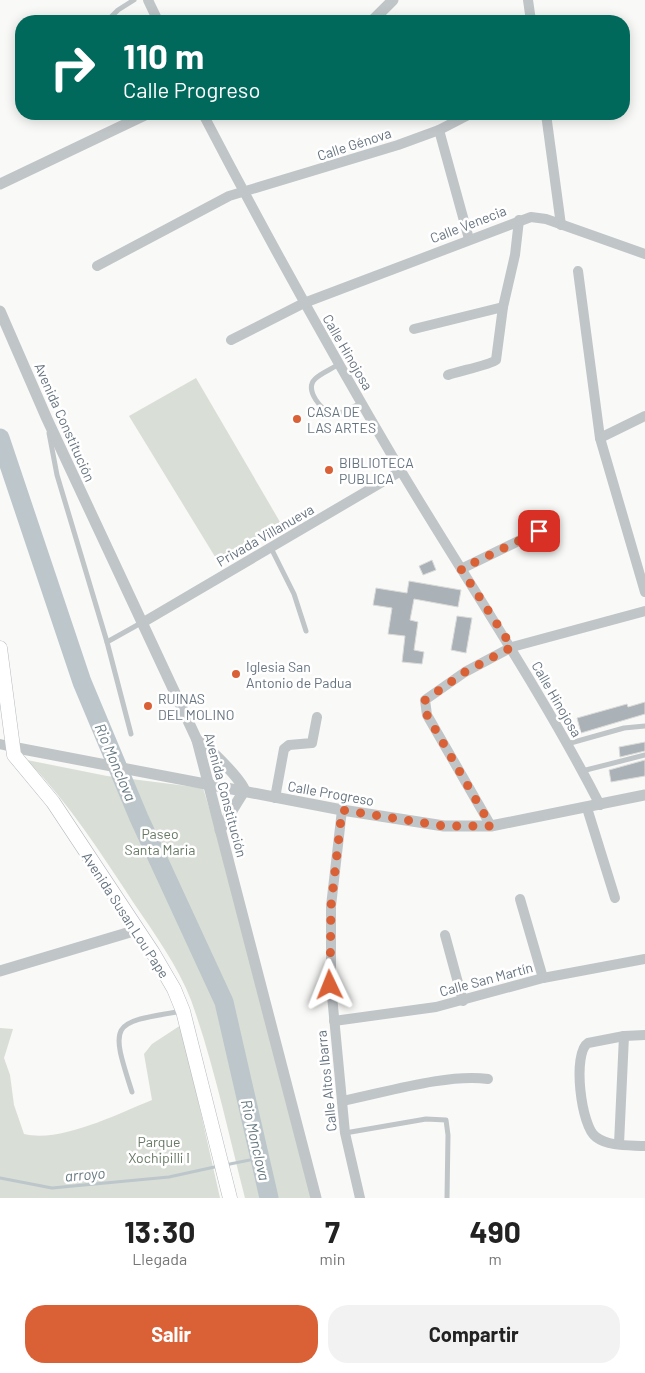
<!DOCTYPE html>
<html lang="es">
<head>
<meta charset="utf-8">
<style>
	:root { --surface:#fff; --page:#f2f2f2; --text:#222; --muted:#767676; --accent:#da6036 }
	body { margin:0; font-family:Barlow,sans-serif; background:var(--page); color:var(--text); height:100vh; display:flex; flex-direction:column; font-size:19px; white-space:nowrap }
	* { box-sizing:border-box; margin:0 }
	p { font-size:16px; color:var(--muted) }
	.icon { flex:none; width:28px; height:28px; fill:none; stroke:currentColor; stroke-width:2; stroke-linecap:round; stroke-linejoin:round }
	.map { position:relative; height:1198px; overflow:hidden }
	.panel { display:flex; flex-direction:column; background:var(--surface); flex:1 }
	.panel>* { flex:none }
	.top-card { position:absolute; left:15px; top:15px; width:615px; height:105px; border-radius:20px; box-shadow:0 2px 12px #0003; background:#00695c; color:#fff; overflow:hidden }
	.pin { position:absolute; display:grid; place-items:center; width:42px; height:42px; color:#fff; margin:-21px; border-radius:10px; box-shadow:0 2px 8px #0006 }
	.me { position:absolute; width:55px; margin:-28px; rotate:358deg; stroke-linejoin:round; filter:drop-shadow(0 0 4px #0008) }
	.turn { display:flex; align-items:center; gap:18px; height:105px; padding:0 25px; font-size:22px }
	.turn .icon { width:65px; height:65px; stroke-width:2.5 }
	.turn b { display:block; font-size:35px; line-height:42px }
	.eta { display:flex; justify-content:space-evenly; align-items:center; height:85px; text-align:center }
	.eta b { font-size:30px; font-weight:700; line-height:35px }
	.cta { display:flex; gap:10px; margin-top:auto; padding:10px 25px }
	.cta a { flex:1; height:58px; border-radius:20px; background:var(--accent); color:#fff; font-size:20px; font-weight:700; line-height:58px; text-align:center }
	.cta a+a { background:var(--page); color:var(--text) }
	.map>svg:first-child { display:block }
	.green { fill:#d9ded6 }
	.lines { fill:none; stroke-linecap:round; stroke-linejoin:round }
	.stream { stroke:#bcc6cb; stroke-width:3 }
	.river { stroke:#bcc6cb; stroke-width:19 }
	.building { fill:#aab2b7; stroke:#dbdbd9 }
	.secondary-casing { stroke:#b5babf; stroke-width:15 }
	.service { stroke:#c0c5c8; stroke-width:5 }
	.minor { stroke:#c0c5c8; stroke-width:10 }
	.tertiary { stroke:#c0c5c8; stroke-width:11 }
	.secondary { stroke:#fff; stroke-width:14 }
	.route { stroke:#da6036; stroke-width:9; stroke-dasharray:0 16.2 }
	.poi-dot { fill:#da6036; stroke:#fff; stroke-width:2 }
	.labels { text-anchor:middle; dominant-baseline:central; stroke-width:5; stroke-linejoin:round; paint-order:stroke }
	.street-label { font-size:14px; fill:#667480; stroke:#fff }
	.poi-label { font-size:14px; fill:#667480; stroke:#fff; text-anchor:start }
	.park-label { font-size:14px; fill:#677964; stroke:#fff }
	.water-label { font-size:15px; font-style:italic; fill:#667981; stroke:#fff }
</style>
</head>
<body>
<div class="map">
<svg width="645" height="1198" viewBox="0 0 645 1198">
	<rect width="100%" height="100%" fill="#f9f9f7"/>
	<g class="green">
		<polygon points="196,378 280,522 217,560 129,416"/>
		<path d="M27,760L107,776L203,788L225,860L312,1198H245C228,1132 214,1064 191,1000C178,966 154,933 133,902C101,853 68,802 27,760Z"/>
		<path d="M181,1025L220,1198H0V1028L13,1029L4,1058L10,1075L14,1105L24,1134C61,1143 117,1114 152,1100L144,1054L152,1044Z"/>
	</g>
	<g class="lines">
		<g class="stream">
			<polyline points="225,1165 260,1158"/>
			<polyline points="0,1178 52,1188 169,1177 219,1166"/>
		</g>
		<polyline class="river" points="0,438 82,682 139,818 224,1002 269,1198"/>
	</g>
	<g class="building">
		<polygon points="432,560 436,570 423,575 419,566"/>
		<polygon points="409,581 461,590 458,607 414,599 410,620 418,622 414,650 424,652 422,664 402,662 405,636 388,634 392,608 373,605 376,588 407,593"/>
		<polygon points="457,616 472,618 466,653 451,650"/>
		<polygon points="645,702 645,714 581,733 577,718 627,704 628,707"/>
		<polygon points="645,742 645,751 620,757 619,747"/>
		<polygon points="645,760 645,776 611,782 609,770"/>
	</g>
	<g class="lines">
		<g class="secondary-casing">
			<polyline id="secondary" points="0,648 14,755 53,802 153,953 174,989 183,1011 230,1198"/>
		</g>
		<g class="service">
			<polyline points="107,21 118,10 134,0"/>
			<path d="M339,364C332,369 321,373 315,379C304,390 322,411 332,414L343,412L361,403"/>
			<polyline points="49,433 57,475 107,642"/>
			<polyline points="271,548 294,594 306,631"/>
			<polyline points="131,734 107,642 141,623"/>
			<polyline points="567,744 624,728 645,726"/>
			<polyline points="582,771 645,755"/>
			<path d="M132,1092C109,1021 111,1023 183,1011"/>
			<polyline points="345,1133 426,1119 446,1120 448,1135 447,1198"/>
		</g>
		<g class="minor">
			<polyline points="148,0 158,21"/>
			<polyline points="528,0 531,21"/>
			<path d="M203,114C266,235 332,354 401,471C468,583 541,690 600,805"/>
			<polyline points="546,114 561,225"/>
			<polyline points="439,130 469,239"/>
			<polyline points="97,266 229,196 398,145 439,130 470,114"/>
			<polyline points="578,271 600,438 645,592"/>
			<polyline points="414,329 503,307"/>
			<polyline points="231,340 304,303 531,217 546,219 645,254"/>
			<path d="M448,375C459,371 490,365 496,360L503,307L515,255L519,220"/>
			<polyline points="600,438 645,416"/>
			<polyline points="461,569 539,531"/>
			<polyline points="142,623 401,471"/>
			<polyline points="0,744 12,747"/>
			<polyline points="275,798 284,749 289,745 312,743 317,717"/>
			<polyline points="587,808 615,898"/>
			<polyline points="342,810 331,906 331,985 345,1133 360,1198"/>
			<polyline points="491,826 427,715 425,700 465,672 512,647 645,611"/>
			<polyline points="520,899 543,978"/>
			<polyline points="445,935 463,1001"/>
			<polyline points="334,1021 436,1007 543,978 645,959"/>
			<path d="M645,1035L624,1036L588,1043C572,1053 581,1127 596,1137C609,1147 630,1145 645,1146"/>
			<path d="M342,1101C383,1093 448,1073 488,1079"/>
			<polyline points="619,1144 624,1036"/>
		</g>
		<g class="tertiary">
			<polyline points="372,21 393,0"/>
			<polyline points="0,184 147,114"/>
			<polyline points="0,311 47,419 197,740 316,1198"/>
			<path d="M197,740C209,747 240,778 245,791"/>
			<polyline points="12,747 342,810 444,826 491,826 645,795"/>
			<polyline points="220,830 244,791"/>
			<polyline points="0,971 137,930"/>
		</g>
		<use href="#secondary" class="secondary"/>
	</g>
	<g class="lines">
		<polyline class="route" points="330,985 331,906 342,810 444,826 491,826 427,715 424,701 465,672 512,647 461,569 539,531"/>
	</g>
	<g class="poi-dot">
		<circle cx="297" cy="419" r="5"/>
		<circle cx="329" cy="470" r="5"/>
		<circle cx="236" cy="674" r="5"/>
		<circle cx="148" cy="706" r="5"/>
	</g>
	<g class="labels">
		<g class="street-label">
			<text transform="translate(354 144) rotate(-18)">Calle Génova</text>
			<text transform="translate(468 224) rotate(-21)">Calle Venecia</text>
			<text transform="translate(348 352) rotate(60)">Calle Hinojosa</text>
			<text transform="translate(65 422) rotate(66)">Avenida Constitución</text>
			<text transform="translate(265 535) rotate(-30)">Privada Villanueva</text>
			<text transform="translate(557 699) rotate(60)">Calle Hinojosa</text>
			<text transform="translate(331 793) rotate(10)">Calle Progreso</text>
			<text transform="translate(226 795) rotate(75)">Avenida Constitución</text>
			<text transform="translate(126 915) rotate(57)">Avenida Susan Lou Pape</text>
			<text transform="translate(486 979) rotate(-15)">Calle San Martín</text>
			<text transform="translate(326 1081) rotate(-96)">Calle Altos Ibarra</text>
		</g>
		<g class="poi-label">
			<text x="307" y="411">CASA DE<tspan x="307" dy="16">LAS ARTES</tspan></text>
			<text x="339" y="462">BIBLIOTECA<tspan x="339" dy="16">PUBLICA</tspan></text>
			<text x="246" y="666">Iglesia San<tspan x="246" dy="16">Antonio de Padua</tspan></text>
			<text x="158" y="698">RUINAS<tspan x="158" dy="16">DEL MOLINO</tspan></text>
		</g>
		<g class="park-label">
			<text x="160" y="833">Paseo<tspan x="160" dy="16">Santa Maria</tspan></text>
			<text x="159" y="1141">Parque<tspan x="159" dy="16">Xochipilli I</tspan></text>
		</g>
		<g class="water-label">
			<text transform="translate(116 762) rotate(67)">Rio Monclova</text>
			<text transform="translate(256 1140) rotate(77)">Rio Monclova</text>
			<text transform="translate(85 1174) rotate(-5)">arroyo</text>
		</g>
	</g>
</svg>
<div class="pin" style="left:539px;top:531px;background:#d93025"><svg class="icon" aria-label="arrive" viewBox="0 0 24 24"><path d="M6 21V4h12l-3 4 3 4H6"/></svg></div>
<svg class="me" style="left:330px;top:985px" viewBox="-20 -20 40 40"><path d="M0-17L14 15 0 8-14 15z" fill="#da6036" stroke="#fff" stroke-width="4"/></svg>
<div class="top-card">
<div class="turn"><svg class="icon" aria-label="right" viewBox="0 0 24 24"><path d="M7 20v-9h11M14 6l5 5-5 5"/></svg><div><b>110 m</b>Calle Progreso</div></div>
</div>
</div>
<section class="panel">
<div class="eta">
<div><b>13:30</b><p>Llegada</p></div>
<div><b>7</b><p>min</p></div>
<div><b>490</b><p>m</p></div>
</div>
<div class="cta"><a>Salir</a><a>Compartir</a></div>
</section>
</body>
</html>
